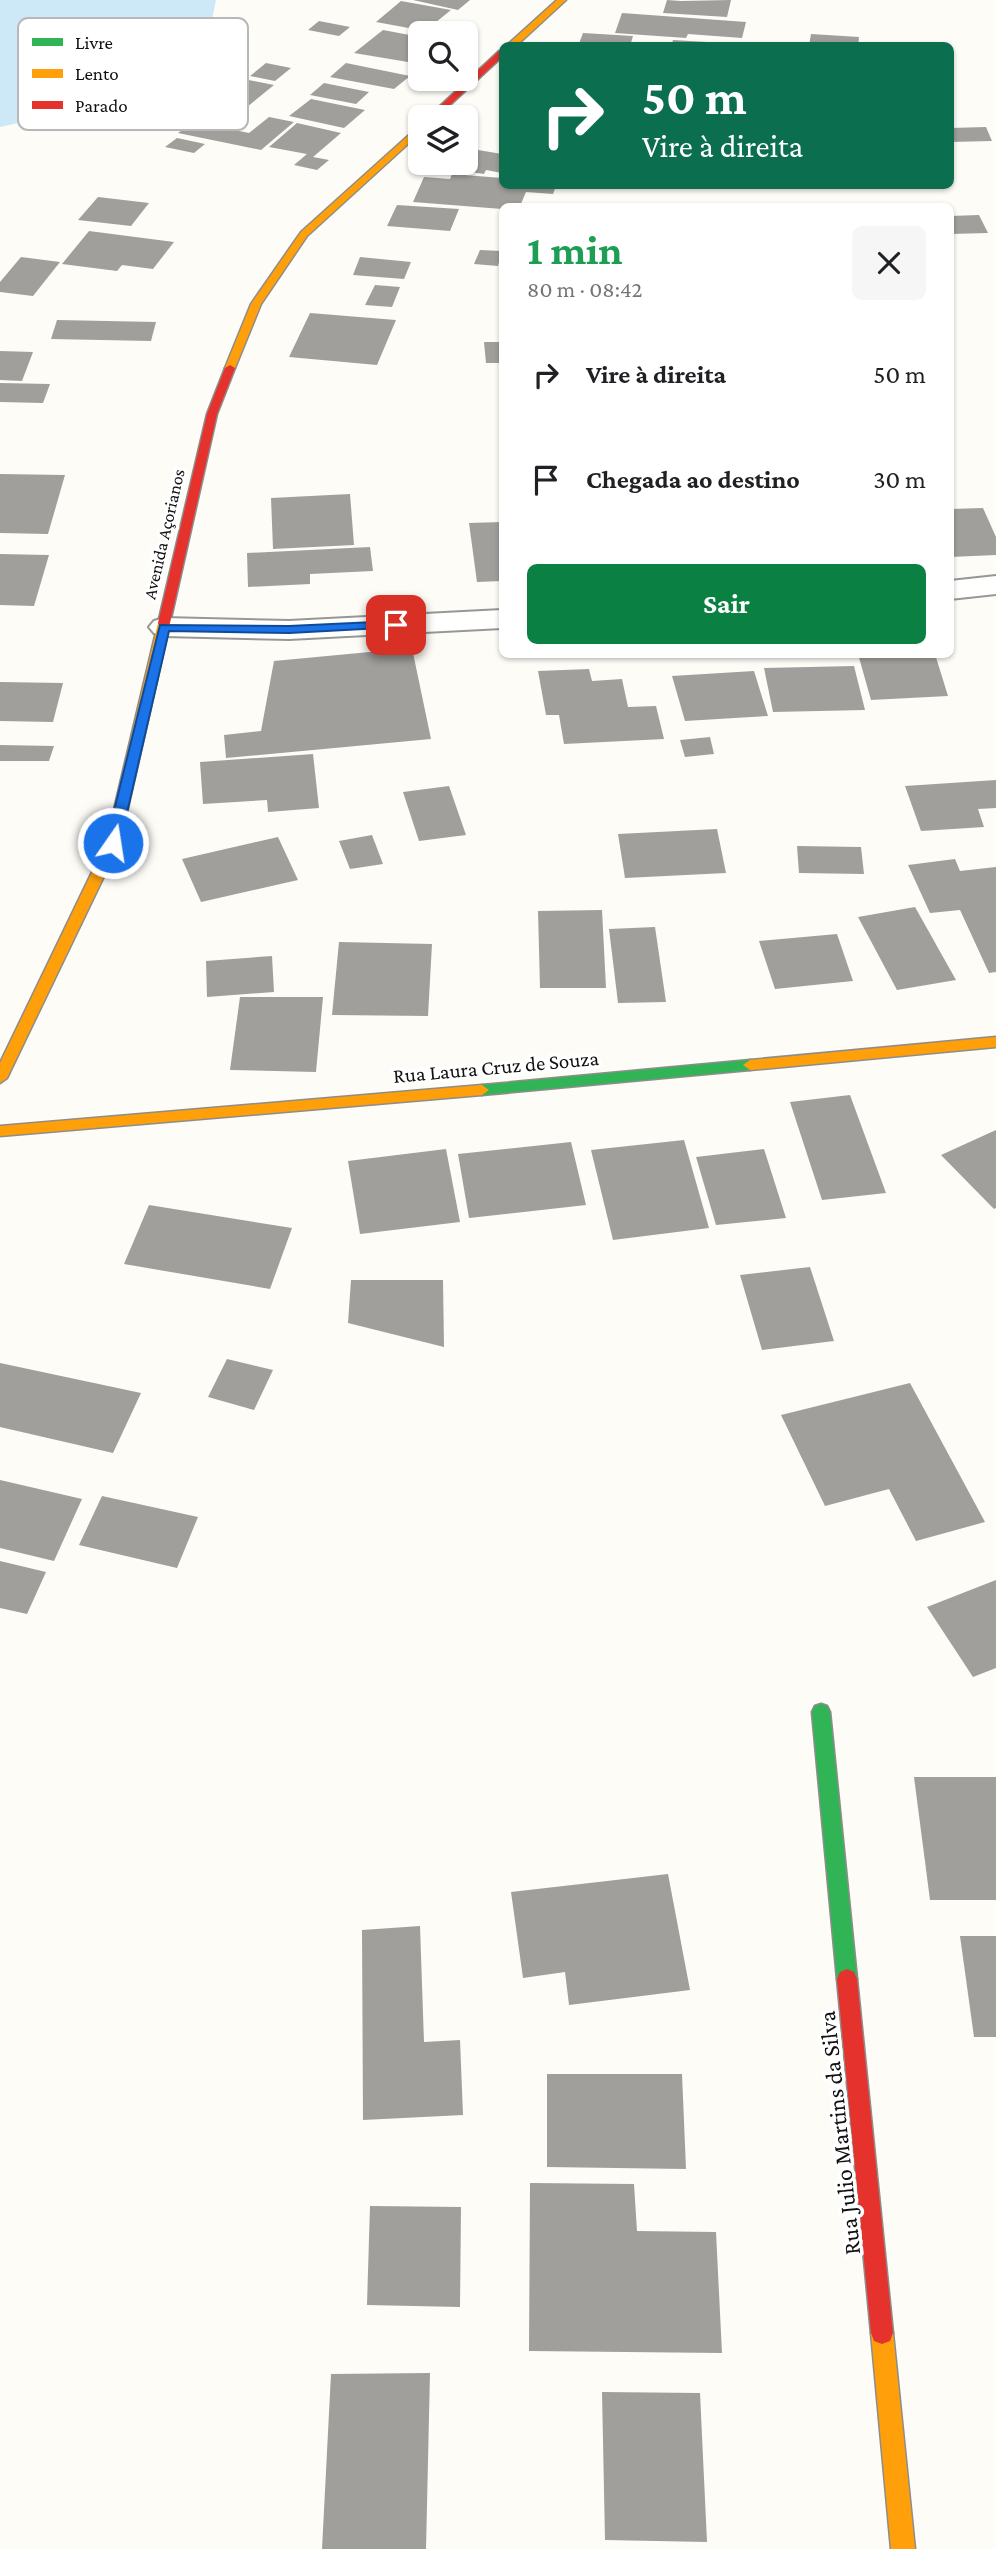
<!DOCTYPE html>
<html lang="pt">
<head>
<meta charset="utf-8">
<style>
	:root { --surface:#fff; --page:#f6f6f6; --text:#202124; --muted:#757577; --accent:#0b8043 }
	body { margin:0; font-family:"Crimson Pro",serif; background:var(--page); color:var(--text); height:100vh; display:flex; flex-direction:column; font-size:26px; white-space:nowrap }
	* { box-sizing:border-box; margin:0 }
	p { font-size:23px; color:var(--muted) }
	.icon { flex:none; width:38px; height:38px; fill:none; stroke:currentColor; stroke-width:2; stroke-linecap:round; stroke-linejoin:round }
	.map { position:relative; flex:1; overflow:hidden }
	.drawer { position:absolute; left:499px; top:203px; width:455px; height:455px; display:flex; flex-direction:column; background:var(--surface); border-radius:10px; box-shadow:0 2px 5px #0004 }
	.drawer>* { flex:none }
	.hud { position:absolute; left:499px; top:42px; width:455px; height:147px; border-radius:10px; box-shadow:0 2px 5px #0004; background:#0b6e4f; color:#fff; overflow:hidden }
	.tools { position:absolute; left:408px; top:21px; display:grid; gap:14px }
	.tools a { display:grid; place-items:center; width:70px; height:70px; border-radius:10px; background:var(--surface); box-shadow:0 2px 5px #0004; font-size:35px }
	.pin { position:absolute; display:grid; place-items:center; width:60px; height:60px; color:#fff; margin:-30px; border-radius:14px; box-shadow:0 4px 10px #0006 }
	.me { position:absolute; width:77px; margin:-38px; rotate:13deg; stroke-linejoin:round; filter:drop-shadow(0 0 5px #0008) }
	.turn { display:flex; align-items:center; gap:24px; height:147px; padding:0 28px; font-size:32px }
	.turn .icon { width:91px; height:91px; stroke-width:2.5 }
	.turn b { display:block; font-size:49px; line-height:60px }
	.round { display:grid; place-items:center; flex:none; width:74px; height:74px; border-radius:10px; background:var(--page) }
	.headline { display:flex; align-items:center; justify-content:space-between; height:119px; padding:0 28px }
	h1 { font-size:42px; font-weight:700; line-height:52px; color:#1e9e55 }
	.primary-button { display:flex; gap:14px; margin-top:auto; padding:14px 28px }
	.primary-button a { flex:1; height:80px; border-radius:10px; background:var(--accent); color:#fff; font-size:28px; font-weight:700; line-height:80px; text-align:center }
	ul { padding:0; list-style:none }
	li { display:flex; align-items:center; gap:21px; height:105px; padding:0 28px }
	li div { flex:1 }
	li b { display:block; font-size:26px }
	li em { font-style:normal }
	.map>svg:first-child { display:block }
	.water { fill:#cde8f7 }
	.building { fill:#a19f9c }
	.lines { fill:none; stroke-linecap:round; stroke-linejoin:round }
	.street-casing { stroke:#979795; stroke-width:4 }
	.fast-casing { stroke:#8e8d8b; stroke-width:3 }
	.slow-casing { stroke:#8e8d8b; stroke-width:3 }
	.jam-casing { stroke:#8e8d8b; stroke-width:3 }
	.street { fill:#fffffe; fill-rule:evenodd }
	.fast { fill:#30b455; fill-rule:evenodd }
	.slow { fill:#ff9f0a; fill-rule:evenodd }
	.jam { fill:#e5322d; fill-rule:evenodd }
	.route { fill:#1a73e8; stroke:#114b97; stroke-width:2 }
	.labels { text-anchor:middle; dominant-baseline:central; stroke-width:7; stroke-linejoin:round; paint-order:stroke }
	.far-street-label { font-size:18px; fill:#111; stroke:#fff }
	.street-label { font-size:21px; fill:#111; stroke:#fff }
	.near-street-label { font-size:24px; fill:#111; stroke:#fff }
	.key { fill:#fff; stroke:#b8b8b8; stroke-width:2 }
	.key-label { font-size:19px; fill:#111 }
</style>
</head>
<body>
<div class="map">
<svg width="996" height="2549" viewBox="0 0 996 2549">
	<rect width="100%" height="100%" fill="#fdfcf7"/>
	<polygon class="water" points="0,0 216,0 205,55 58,114 0,127"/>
	<g class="building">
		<polygon points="413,0 470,0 458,10"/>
		<polygon points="667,0 681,1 731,0 727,17 663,13"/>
		<polygon points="401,1 451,10 425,31 376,22"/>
		<polygon points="622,13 746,22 742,38 688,34 686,38 615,33"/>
		<polygon points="319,21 350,27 339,36 308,30"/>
		<polygon points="383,30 420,37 420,64 354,53"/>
		<polygon points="583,33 633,36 630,46 578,46"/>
		<polygon points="811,34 859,37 858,46 809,46"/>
		<polygon points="673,40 707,42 706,46 671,46"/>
		<polygon points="266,63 291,68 275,81 250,76"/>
		<polygon points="346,63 410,76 394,89 330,77"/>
		<polygon points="244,79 274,85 247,107 217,101"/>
		<polygon points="324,83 369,92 356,104 310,95"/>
		<polygon points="311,99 365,110 344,128 289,116"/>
		<polygon points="214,106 240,111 220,127 249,133 269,117 294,122 261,150 178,133"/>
		<polygon points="297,123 341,133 313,157 329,160 317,170 294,165 307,154 269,147"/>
		<polygon points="986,127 992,141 950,142 950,128"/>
		<polygon points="177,138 205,144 194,153 165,147"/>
		<polygon points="466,148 502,154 502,173 486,170 484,174 435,167 438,163 466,163"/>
		<polygon points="452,174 502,178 502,186 556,186 553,194 526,192 520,206 502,206 502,209 413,202 424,177 450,179"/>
		<polygon points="98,197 149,203 131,226 78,220"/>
		<polygon points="397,205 459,209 450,231 387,226"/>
		<polygon points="979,215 988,233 951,234 950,216"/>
		<polygon points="89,231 174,242 153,269 122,265 117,271 62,264"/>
		<polygon points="480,250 502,251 498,266 474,264"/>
		<polygon points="21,257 60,262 33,296 0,292 0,282"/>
		<polygon points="360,257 411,262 404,279 353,275"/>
		<polygon points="375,285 400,287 392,307 365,305"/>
		<polygon points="310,313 396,320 377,365 289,357"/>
		<polygon points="57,320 156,322 151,341 51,339"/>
		<polygon points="484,342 502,342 502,363 486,363"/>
		<polygon points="0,351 33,352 22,381 0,380"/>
		<polygon points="0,383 50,384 43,403 0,402"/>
		<polygon points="0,474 65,475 48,534 0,533"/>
		<polygon points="350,494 354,545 273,549 271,498"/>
		<polygon points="983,508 996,537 996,555 950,557 950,509"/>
		<polygon points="502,522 502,581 477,582 469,523"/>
		<polygon points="370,547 373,571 310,574 310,584 248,587 247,553"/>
		<polygon points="0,554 49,555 34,606 0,605"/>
		<polygon points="412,648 431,739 226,758 224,735 261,731 274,661"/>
		<polygon points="858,654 935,654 948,696 871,700"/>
		<polygon points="854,666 865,710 773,712 764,668"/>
		<polygon points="589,669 592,681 622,679 628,707 656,706 664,739 564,744 559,715 546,715 538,671"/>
		<polygon points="754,671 768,716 685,721 672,676"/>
		<polygon points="0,682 63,683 53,722 0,721"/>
		<polygon points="710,737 714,754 685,757 680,740"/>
		<polygon points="0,745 54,746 49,761 0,761"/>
		<polygon points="313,754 319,808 268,812 267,800 203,804 200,762"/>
		<polygon points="996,780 996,808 978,809 984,827 921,831 905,786"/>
		<polygon points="449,786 466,835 419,841 403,792"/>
		<polygon points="717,829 726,873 625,878 618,834"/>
		<polygon points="372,835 383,864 350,869 339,841"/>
		<polygon points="278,837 298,880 201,902 182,859"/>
		<polygon points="797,846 861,847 864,874 799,873"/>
		<polygon points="955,859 960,871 996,867 996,972 989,973 960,910 930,913 908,865"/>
		<polygon points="915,907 956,980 897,990 858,917"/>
		<polygon points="602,910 606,988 540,988 538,911"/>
		<polygon points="655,927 666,1002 618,1003 609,929"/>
		<polygon points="837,934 853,981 775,989 759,941"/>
		<polygon points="339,942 432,944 428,1016 332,1015"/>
		<polygon points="272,956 274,992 207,997 206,961"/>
		<polygon points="240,997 323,997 316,1072 230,1070"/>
		<polygon points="850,1095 886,1193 822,1200 790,1102"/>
		<polygon points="996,1130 996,1208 994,1209 941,1155"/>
		<polygon points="684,1140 709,1228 613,1240 591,1150"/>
		<polygon points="571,1142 586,1205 469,1218 458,1154"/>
		<polygon points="446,1149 460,1222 360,1234 348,1161"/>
		<polygon points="764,1149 786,1218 716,1225 696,1157"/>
		<polygon points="149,1205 292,1228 270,1289 124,1264"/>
		<polygon points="810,1267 834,1341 762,1350 740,1275"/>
		<polygon points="351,1280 443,1280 444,1347 348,1323"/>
		<polygon points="227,1359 273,1370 254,1410 208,1397"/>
		<polygon points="0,1363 141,1393 113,1453 0,1427"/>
		<polygon points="910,1383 985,1522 916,1541 889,1489 825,1506 781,1415"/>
		<polygon points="0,1480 82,1499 54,1561 0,1548"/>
		<polygon points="102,1496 198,1517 177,1568 79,1545"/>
		<polygon points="0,1561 46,1572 27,1614 0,1608"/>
		<polygon points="996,1580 996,1668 973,1677 927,1607"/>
		<polygon points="914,1777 996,1777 996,1900 930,1900"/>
		<polygon points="668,1874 690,1990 569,2005 565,1972 523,1978 511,1892"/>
		<polygon points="420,1926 424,2042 460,2040 463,2115 363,2120 362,1930"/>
		<polygon points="960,1936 996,1936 996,2037 974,2037"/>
		<polygon points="547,2074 682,2074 686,2169 547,2167"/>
		<polygon points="530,2183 634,2184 637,2231 716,2232 722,2353 529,2351"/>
		<polygon points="370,2206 461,2207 460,2307 367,2305"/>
		<polygon points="430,2373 426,2549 322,2549 331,2374"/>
		<polygon points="602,2392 700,2393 707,2542 605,2540"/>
	</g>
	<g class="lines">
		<g class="street-casing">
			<g id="street">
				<polygon points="996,576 996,594 950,599 950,581"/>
				<polygon points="502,610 502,628 289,639 164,636 154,633 149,627 154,621 164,618 289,621"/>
			</g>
		</g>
		<g class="fast-casing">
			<g id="fast">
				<polygon points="750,1060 757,1065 750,1070 482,1095 475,1090 482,1085"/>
				<polygon points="821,1704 827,1706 830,1712 857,1979 854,1986 847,1989 840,1986 837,1979 812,1712 815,1706"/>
			</g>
		</g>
		<g class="slow-casing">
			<g id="slow">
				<polygon points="557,0 566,0 516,46 506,46"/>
				<polygon points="420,125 420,133 307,236 261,304 235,368 226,370 225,368 251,304 301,232"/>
				<polygon points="164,619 170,623 120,843 7,1078 0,1083 0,1063 106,843 158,623"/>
				<polygon points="996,1037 996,1047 750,1070 743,1065 750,1060"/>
				<polygon points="482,1085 489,1090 482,1095 0,1136 0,1126"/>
				<polygon points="882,2322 890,2325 893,2333 915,2549 891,2549 871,2333 874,2325"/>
			</g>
		</g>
		<g class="jam-casing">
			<g id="jam">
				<polygon points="499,51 502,51 502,57 437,117 428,117"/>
				<polygon points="230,365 235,368 217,414 170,623 168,626 160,626 158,623 207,414 225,368"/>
				<polygon points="847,1969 854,1972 857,1979 893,2333 890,2341 882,2344 874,2341 871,2333 837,1979 840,1972"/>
			</g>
		</g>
		<use href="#street" class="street"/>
		<use href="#fast" class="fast"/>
		<use href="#slow" class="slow"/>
		<use href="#jam" class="jam"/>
	</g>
	<polygon class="route" points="396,621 400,622 400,627 289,633 169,631 120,843 113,848 108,846 106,843 160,625 289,626"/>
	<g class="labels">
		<g class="far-street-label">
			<text transform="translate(164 534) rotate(-77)">Avenida Açorianos</text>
		</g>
		<g class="street-label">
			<text transform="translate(496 1067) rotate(-5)">Rua Laura Cruz de Souza</text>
		</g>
		<g class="near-street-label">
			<text transform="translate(839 2133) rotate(-96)">Rua Julio Martins da Silva</text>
		</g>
	</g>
	<rect x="18" y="18" width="230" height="112" rx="10" class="key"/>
	<rect x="32" y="38" width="31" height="8" fill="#30b455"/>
	<rect x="32" y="69" width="31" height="9" fill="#ff9f0a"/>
	<rect x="32" y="101" width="31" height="8" fill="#e5322d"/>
	<g class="key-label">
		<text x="75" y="49">Livre</text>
		<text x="75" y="80">Lento</text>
		<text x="75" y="112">Parado</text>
	</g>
</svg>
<div class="tools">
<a><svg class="icon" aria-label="search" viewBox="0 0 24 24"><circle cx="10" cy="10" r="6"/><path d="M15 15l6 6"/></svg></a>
<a><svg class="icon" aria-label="layers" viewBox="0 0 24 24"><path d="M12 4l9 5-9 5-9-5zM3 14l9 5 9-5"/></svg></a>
</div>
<div class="pin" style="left:396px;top:625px;background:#d93025"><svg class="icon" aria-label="arrive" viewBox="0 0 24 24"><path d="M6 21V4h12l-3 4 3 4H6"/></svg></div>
<svg class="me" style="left:113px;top:843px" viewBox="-20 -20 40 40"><circle r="17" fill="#1a73e8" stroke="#fff" stroke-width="3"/><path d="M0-11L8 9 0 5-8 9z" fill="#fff"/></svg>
<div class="hud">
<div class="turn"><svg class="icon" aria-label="right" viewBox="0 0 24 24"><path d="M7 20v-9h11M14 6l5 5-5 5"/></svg><div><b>50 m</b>Vire à direita</div></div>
</div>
<section class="drawer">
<div class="headline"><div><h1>1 min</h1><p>80 m · 08:42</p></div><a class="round"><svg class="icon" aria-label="close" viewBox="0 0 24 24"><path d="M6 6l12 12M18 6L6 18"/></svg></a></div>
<ul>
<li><svg class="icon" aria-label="right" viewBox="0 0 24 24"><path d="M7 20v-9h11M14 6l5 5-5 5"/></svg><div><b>Vire à direita</b></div><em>50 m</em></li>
<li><svg class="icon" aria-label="arrive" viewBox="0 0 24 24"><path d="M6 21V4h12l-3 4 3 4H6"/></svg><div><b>Chegada ao destino</b></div><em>30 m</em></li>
</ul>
<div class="primary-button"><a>Sair</a></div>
</section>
</div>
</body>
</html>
